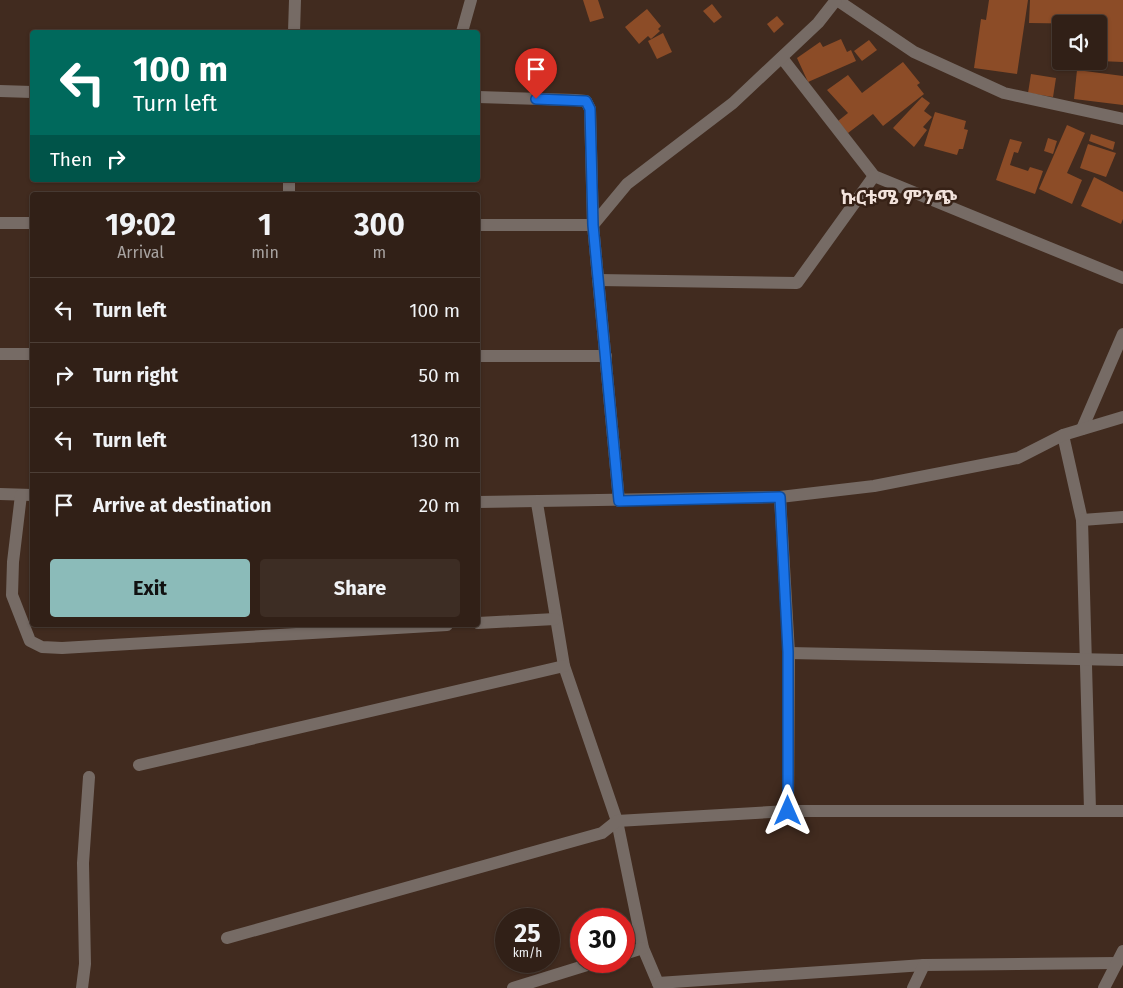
<!DOCTYPE html>
<html lang="en">
<head>
<meta charset="utf-8">
<style>
	:root { --surface:#312017; --page:#3d2d24; --text:#f1f3f6; --muted:#a8a3a1; --line:#4c3e36; --accent:#8bbbb9 }
	body { margin:0; font-family:"Fira Sans","Noto Sans Ethiopic",sans-serif; background:var(--page); color:var(--text); height:100vh; display:flex; flex-direction:column; font-size:19px; white-space:nowrap }
	* { box-sizing:border-box; margin:0 }
	p { font-size:16px; color:var(--muted) }
	.icon { flex:none; width:28px; height:28px; fill:none; stroke:currentColor; stroke-width:2; stroke-linecap:round; stroke-linejoin:round }
	.map { position:relative; flex:1; overflow:hidden }
	.details { position:absolute; left:30px; top:192px; width:450px; height:435px; display:flex; flex-direction:column; background:var(--surface); border-radius:5px; box-shadow:0 1px 4px #0004,0 0 0 1px var(--line) }
	.details>* { flex:none }
	.hud { position:absolute; left:30px; top:30px; width:450px; height:152px; border-radius:5px; box-shadow:0 1px 4px #0004,0 0 0 1px var(--line); background:#00695c; color:#fff; overflow:hidden }
	.fabs { position:absolute; left:1052px; top:15px; display:grid; gap:10px }
	.fabs a { display:grid; place-items:center; width:55px; height:55px; border-radius:5px; background:var(--surface); box-shadow:0 1px 4px #0004,0 0 0 1px var(--line); font-size:25px }
	.speed { position:absolute; left:495px; top:908px; display:flex; gap:10px; font-size:25px; font-weight:700; text-align:center }
	.speed>* { display:grid; place-content:center; width:65px; height:65px; border-radius:50%; background:var(--surface); box-shadow:0 1px 4px #0004,0 0 0 1px var(--line); line-height:1 }
	.speed small { font-size:12px; font-weight:400 }
	.speed .limit { border:8px solid #d22; background:#fff; color:#111 }
	.pin { position:absolute; display:grid; place-items:center; width:42px; height:42px; color:#fff; margin:-51px -21px; border-radius:50% 50% 50% 0; rotate:-45deg; box-shadow:0 0 5px #0007 }
	.pin .icon { rotate:45deg }
	.me { position:absolute; width:55px; margin:-28px; rotate:0deg; stroke-linejoin:round; filter:drop-shadow(0 0 4px #0008) }
	.turn { display:flex; align-items:center; gap:18px; height:105px; padding:0 20px; font-size:22px }
	.turn .icon { width:65px; height:65px; stroke-width:2.5 }
	.turn b { display:block; font-size:35px; line-height:42px }
	.then { display:flex; align-items:center; height:48px; padding:0 20px; background:#0003; gap:10px; font-size:19px }
	.eta { display:flex; justify-content:space-evenly; align-items:center; height:85px; text-align:center }
	.eta b { font-size:30px; font-weight:700; line-height:35px }
	.primary-button { display:flex; gap:10px; margin-top:auto; padding:10px 20px }
	.primary-button a { flex:1; height:58px; border-radius:5px; background:var(--accent); color:#111; font-size:20px; font-weight:700; line-height:58px; text-align:center }
	.primary-button a+a { background:var(--page); color:var(--text) }
	ul { padding:0; list-style:none }
	li { display:flex; align-items:center; gap:15px; height:65px; padding:0 20px; border-top:1px solid var(--line) }
	li div { flex:1 }
	li b { display:block; font-size:19px }
	li em { font-style:normal }
	.map>svg:first-child { display:block }
	.building { fill:#8c4c27 }
	.lines { fill:none; stroke-linecap:round; stroke-linejoin:round }
	.minor { stroke:#766b65; stroke-width:12 }
	.route-casing { stroke:#114b97; stroke-width:12 }
	.route { stroke:#1a73e8; stroke-width:9 }
	.labels { text-anchor:middle; dominant-baseline:central; stroke-width:5; stroke-linejoin:round; paint-order:stroke }
	.district-label { font-size:19px; font-weight:bold; fill:#f2e3dc; stroke:#362116 }
</style>
</head>
<body>
<div class="map">
<svg width="1123" height="988" viewBox="0 0 1123 988">
	<rect width="100%" height="100%" fill="#412b1f"/>
	<g class="building">
		<polygon points="583,0 598,0 604,18 590,22"/>
		<polygon points="989,0 1028,0 1017,74 974,68 981,19 986,20"/>
		<polygon points="1030,0 1123,0 1123,62 1099,61 1101,27 1099,24 1029,23"/>
		<polygon points="712,4 722,17 714,23 703,11"/>
		<polygon points="647,9 661,26 658,29 660,31 651,39 648,36 639,44 625,27"/>
		<polygon points="777,16 784,24 774,33 767,24"/>
		<polygon points="663,33 672,52 657,59 648,41"/>
		<polygon points="841,39 847,52 851,50 856,61 808,82 797,58 820,42 823,47"/>
		<polygon points="869,40 877,50 862,61 854,51"/>
		<polygon points="903,62 920,83 917,85 924,94 883,126 873,114 848,133 838,121 848,113 827,90 848,75 862,93"/>
		<polygon points="1077,70 1123,76 1123,105 1074,99"/>
		<polygon points="1031,74 1056,78 1053,97 1028,93"/>
		<polygon points="922,97 930,103 924,111 932,117 923,127 927,130 914,147 893,128"/>
		<polygon points="935,112 966,121 964,129 968,130 963,149 959,149 957,155 924,146"/>
		<polygon points="1067,125 1085,133 1067,173 1082,180 1072,204 1039,189"/>
		<polygon points="1091,134 1115,142 1113,150 1089,141"/>
		<polygon points="1048,138 1057,141 1053,154 1044,151"/>
		<polygon points="1010,139 1022,142 1018,153 1014,152 1010,165 1028,171 1030,167 1043,171 1035,194 996,180"/>
		<polygon points="1088,144 1116,153 1106,177 1080,168"/>
		<polygon points="1094,177 1123,192 1123,219 1121,224 1081,206"/>
	</g>
	<g class="lines">
		<g class="minor">
			<polyline points="837,0 914,52 1004,93 1123,119"/>
			<polyline points="294,32 295,0"/>
			<polyline points="462,32 471,0"/>
			<polyline points="782,58 874,176 1123,278"/>
			<polyline points="0,91 32,92"/>
			<polyline points="478,97 575,100 586,101 590,109 593,225 619,501"/>
			<polyline points="289,195 289,180"/>
			<polyline points="0,223 32,223"/>
			<polyline points="478,225 593,225 627,184 733,103 818,23 836,0"/>
			<polyline points="598,280 797,283 874,176"/>
			<polyline points="0,354 32,354"/>
			<polyline points="478,356 606,356"/>
			<polyline points="1082,429 1123,334"/>
			<polyline points="1063,435 1082,520 1090,810"/>
			<polyline points="0,494 32,495"/>
			<polyline points="21,495 13,562 12,595 30,641 42,647 62,648 447,625"/>
			<polyline points="780,497 789,653 788,811"/>
			<polyline points="478,502 780,497 874,486 1018,458 1063,435 1123,417"/>
			<polyline points="537,503 564,666 617,821 643,948 660,988"/>
			<polyline points="1082,520 1123,517"/>
			<polyline points="478,623 555,619"/>
			<polyline points="789,653 1123,660"/>
			<polyline points="139,765 564,666"/>
			<polyline points="227,938 602,833 617,821 788,811 1123,811"/>
			<polyline points="624,954 643,948"/>
			<polyline points="658,983 924,965 1117,963"/>
			<polyline points="82,988 85,964 83,863 89,777"/>
			<polyline points="513,988 600,961"/>
			<polyline points="913,988 924,965"/>
			<polyline points="1104,988 1123,951"/>
		</g>
	</g>
	<g class="lines">
		<g class="route-casing">
			<polyline id="route" points="536,99 586,101 590,109 593,225 619,501 780,497 788,652 788,811"/>
		</g>
		<use href="#route" class="route"/>
	</g>
	<g class="labels">
		<g class="district-label">
			<text x="899" y="197">ኩርቱሜ ምንጭ</text>
		</g>
	</g>
</svg>
<div class="fabs">
<a><svg class="icon" aria-label="sound" viewBox="0 0 24 24"><path d="M4 9h4l5-4v14l-5-4H4zM17 9q2 3 0 6"/></svg></a>
</div>
<div class="speed"><div>25<small>km/h</small></div><div class="limit">30</div></div>
<div class="pin" style="left:536px;top:99px;background:#d93025"><svg class="icon" aria-label="arrive" viewBox="0 0 24 24"><path d="M6 21V4h12l-3 4 3 4H6"/></svg></div>
<svg class="me" style="left:788px;top:811px" viewBox="-20 -20 40 40"><path d="M0-17L14 15 0 8-14 15z" fill="#1a73e8" stroke="#fff" stroke-width="4"/></svg>
<div class="hud">
<div class="turn"><svg class="icon" aria-label="left" viewBox="0 0 24 24"><path d="M17 20v-9H6M10 6l-5 5 5 5"/></svg><div><b>100 m</b>Turn left</div></div>
<div class="then">Then<svg class="icon" aria-label="right" viewBox="0 0 24 24"><path d="M7 20v-9h11M14 6l5 5-5 5"/></svg></div>
</div>
<section class="details">
<div class="eta">
<div><b>19:02</b><p>Arrival</p></div>
<div><b>1</b><p>min</p></div>
<div><b>300</b><p>m</p></div>
</div>
<ul>
<li><svg class="icon" aria-label="left" viewBox="0 0 24 24"><path d="M17 20v-9H6M10 6l-5 5 5 5"/></svg><div><b>Turn left</b></div><em>100 m</em></li>
<li><svg class="icon" aria-label="right" viewBox="0 0 24 24"><path d="M7 20v-9h11M14 6l5 5-5 5"/></svg><div><b>Turn right</b></div><em>50 m</em></li>
<li><svg class="icon" aria-label="left" viewBox="0 0 24 24"><path d="M17 20v-9H6M10 6l-5 5 5 5"/></svg><div><b>Turn left</b></div><em>130 m</em></li>
<li><svg class="icon" aria-label="arrive" viewBox="0 0 24 24"><path d="M6 21V4h12l-3 4 3 4H6"/></svg><div><b>Arrive at destination</b></div><em>20 m</em></li>
</ul>
<div class="primary-button"><a>Exit</a><a>Share</a></div>
</section>
</div>
</body>
</html>
